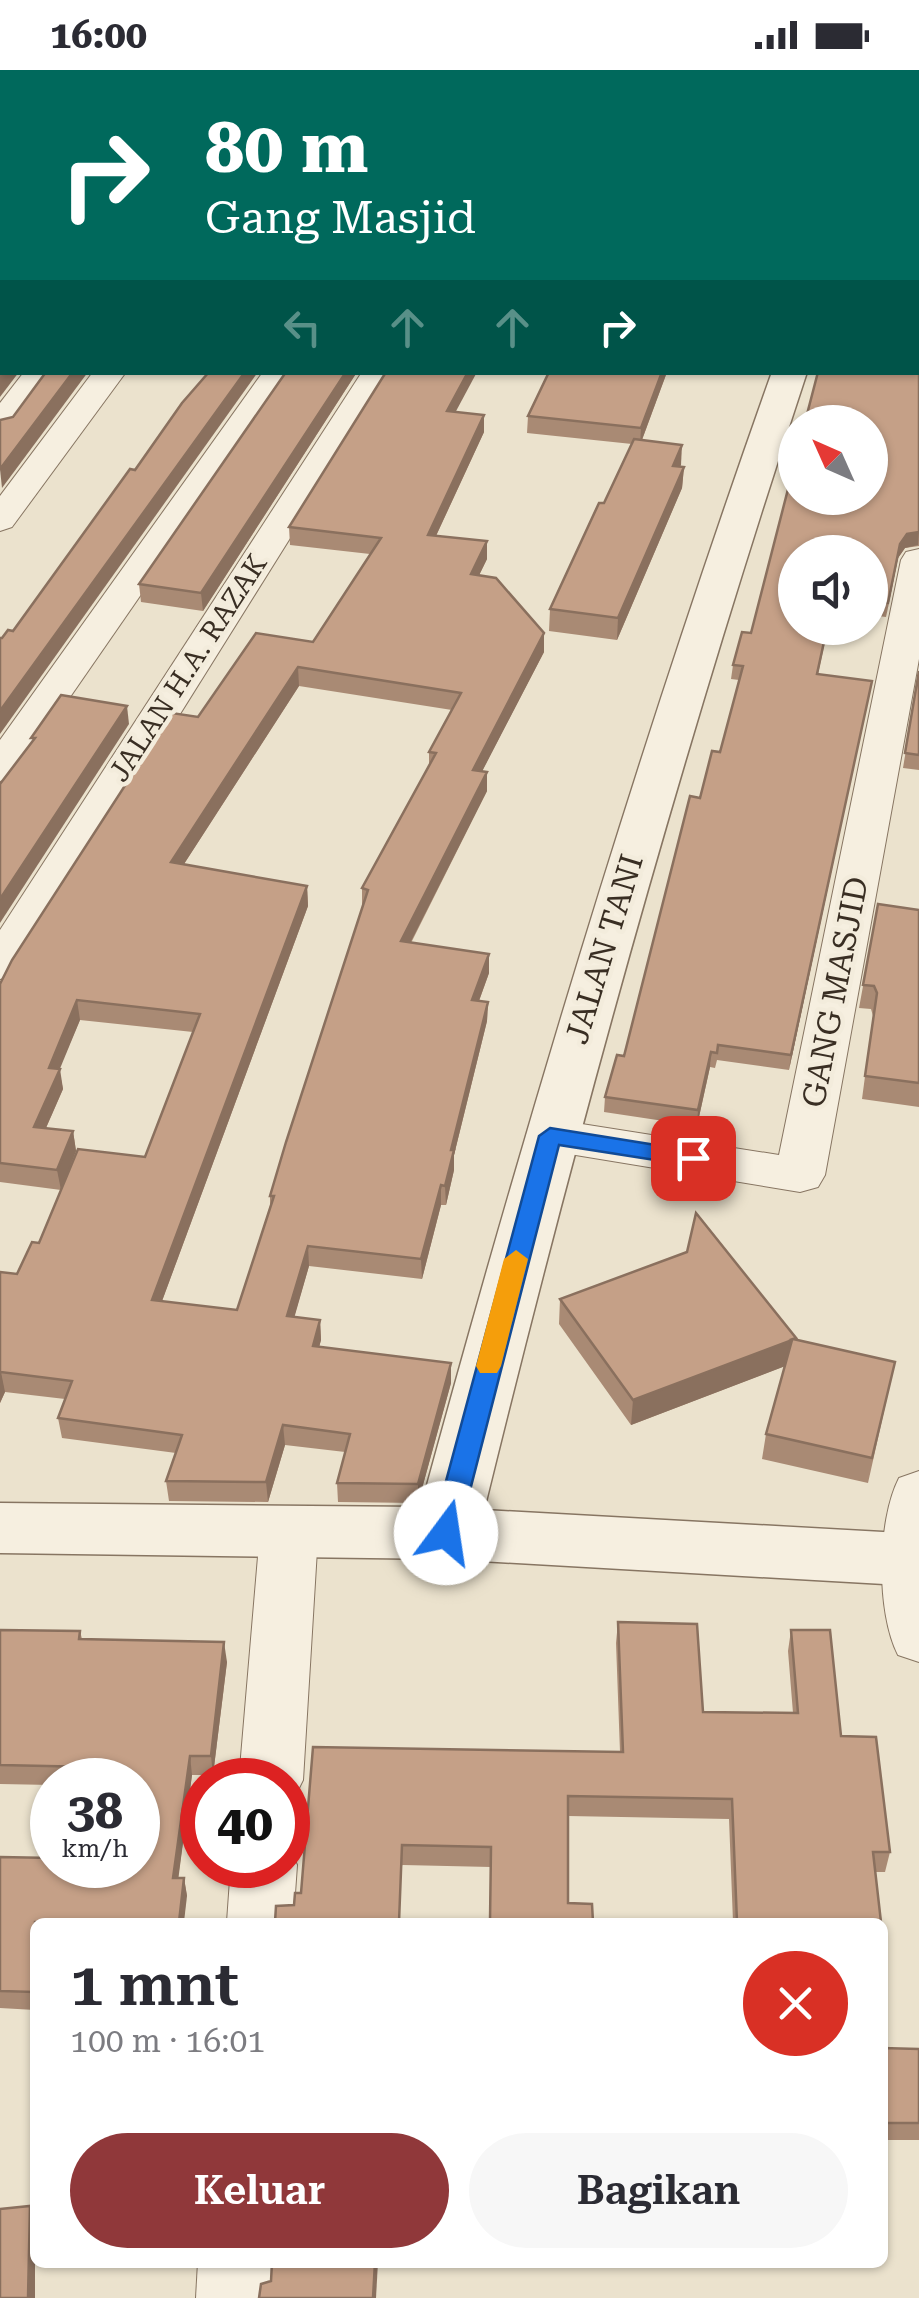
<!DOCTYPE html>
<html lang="id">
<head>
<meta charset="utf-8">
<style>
	:root { --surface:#fff; --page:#f7f7f7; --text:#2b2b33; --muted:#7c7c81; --accent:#90383a }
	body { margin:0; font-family:"Roboto Serif",serif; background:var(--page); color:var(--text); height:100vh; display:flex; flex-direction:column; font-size:38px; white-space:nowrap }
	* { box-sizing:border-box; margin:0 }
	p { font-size:32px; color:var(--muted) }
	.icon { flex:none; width:55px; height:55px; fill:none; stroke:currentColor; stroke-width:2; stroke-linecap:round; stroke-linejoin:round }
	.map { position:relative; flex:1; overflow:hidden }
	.panel { position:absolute; left:30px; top:1848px; width:858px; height:350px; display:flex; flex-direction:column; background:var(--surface); border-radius:15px; box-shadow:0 2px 8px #0004 }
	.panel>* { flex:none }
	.banner { position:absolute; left:0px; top:0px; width:920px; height:305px; box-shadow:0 2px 8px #0004; background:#00695c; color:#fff; overflow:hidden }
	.needle { width:65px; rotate:315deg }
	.controls { position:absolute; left:778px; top:335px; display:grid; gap:20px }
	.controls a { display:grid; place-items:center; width:110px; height:110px; border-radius:50%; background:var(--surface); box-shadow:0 2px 8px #0004; font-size:50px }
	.speed { position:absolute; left:30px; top:1688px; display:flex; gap:20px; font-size:50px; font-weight:700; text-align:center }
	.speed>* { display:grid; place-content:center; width:130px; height:130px; border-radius:50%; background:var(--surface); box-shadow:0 2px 8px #0004; line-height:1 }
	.speed small { font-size:25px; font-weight:400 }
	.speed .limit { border:15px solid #d22; background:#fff; color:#111 }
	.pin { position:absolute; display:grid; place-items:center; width:85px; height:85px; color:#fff; margin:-42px; border-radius:20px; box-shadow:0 5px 15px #0006 }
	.me { position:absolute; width:110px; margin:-55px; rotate:14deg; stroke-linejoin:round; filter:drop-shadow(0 0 8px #0008) }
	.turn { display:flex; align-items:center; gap:35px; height:210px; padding:0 40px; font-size:45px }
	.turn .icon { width:130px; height:130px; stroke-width:2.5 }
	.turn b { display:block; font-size:70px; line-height:85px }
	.lanes { display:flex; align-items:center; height:95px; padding:0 40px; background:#0003; justify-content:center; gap:50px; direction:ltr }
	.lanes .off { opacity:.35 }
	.round { display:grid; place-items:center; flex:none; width:105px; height:105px; border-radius:52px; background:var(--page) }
	.head { display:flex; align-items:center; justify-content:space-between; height:170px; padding:0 40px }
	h1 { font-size:60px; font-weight:600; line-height:75px }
	.action { display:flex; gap:20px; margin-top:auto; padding:20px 40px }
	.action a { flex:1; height:115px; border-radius:60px; background:var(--accent); color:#fff; font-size:40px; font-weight:600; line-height:115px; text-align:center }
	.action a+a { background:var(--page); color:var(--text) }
	.status { display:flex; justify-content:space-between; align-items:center; height:70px; padding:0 50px; background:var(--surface); direction:ltr }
	.status svg { height:28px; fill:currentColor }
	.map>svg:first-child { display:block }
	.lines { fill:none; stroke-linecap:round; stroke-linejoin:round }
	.minor-casing { stroke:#877562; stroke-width:2 }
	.tertiary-casing { stroke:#877562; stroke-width:3 }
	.minor { fill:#f6efe0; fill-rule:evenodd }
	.tertiary { fill:#f6efe0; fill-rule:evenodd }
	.wall { fill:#a98a74; fill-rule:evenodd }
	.shaded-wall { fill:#8a705e }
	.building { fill:#c5a087; stroke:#8a705e; stroke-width:2.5; fill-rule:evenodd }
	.route { fill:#1a73e8; stroke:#114b97; stroke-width:2.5 }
	.slow { fill:#f59e0b }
	.labels { text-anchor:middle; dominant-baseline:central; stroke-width:9; stroke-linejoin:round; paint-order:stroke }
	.far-street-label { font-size:28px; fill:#392e23; stroke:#f3ecdc }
	.street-label { font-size:32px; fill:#392e23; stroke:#f3ecdc }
</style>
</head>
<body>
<div class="status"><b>16:00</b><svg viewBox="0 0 49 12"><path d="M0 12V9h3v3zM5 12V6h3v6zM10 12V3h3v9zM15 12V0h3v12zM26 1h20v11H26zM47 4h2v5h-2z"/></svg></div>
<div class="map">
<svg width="919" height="2228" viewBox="0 0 919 2228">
	<rect width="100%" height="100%" fill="#ebe2cd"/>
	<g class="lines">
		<g class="minor-casing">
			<g id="minor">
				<polygon points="24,302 57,302 12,362 0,365 0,333"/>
				<polygon points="93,302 126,302 12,457 0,461 0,426"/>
				<polygon points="263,302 295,302 14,708 0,711 0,670"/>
				<polygon points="362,302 394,302 23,895 16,905 0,909 0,860"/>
				<polygon points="919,479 919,589 825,1105 818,1117 800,1122 533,1078 526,1066 533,1054 550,1049 779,1085 901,490 906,482"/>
				<path d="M919,1401V1592L898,1585C876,1542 877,1451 899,1408Z"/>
				<polygon points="289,1440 309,1447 318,1463 303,1710 293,1730 288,1732 288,1710 239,1710 260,1463 269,1447"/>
				<polygon points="288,1775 297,1795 293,1852 227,1852 231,1795 288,1795"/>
				<polygon points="198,2192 272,2192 270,2228 196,2228"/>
			</g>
		</g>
		<g class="tertiary-casing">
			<g id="tertiary">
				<polygon points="865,0 893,0 893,2 866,2"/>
				<rect x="0" y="6" width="2" height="16"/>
				<rect x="918" y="11" width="1" height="16"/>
				<path d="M772,302H807C683,677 578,1056 484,1440L919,1464V1516L446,1489L0,1483V1433L421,1437C525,1055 639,676 772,302Z"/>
			</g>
		</g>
		<use href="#minor" class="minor"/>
		<use href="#tertiary" class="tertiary"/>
	</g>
	<g class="wall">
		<polygon points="2,41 2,100 0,100 0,43"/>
		<polygon points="919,266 919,476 905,478 898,488 886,547 870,545 870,482 795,558 828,558 818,604 872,611 789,1000 717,990 715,998 710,997 697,1056 604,1042 605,1027 624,986 700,728 720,682 739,610 731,609 733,595"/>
		<polygon points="286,302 357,302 203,541 141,532 139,514"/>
		<polygon points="667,302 642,370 680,397 684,397 682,418 617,570 549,561 550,539 604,433 632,374 527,363 528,346"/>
		<path d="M456,342L484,362L436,466L487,489L479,505L544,563V582L482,701L487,702V721L411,873L489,884V903L479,931L488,932L487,951L454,1085V1100L446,1135H441L422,1209L309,1196L294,1247L320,1250L321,1270L319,1277L451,1293V1313L418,1433L338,1432L337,1413L345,1382L285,1375L268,1432L169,1431L166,1411L176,1383L62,1368L58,1348L65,1329L5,1322L0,1333V1202L17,1204L39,1173L145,1087L193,962L80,950L59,999L63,1019L46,1058L73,1061L76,1081L61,1120L0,1112V914L198,647L313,572L370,484L290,475L289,457ZM299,616L452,640L429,682V696L362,818V837L270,1126V1136L237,1240L162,1231L308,836L307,816L184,794Z"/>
		<polygon points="919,601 919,700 903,698"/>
		<polygon points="878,834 919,840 919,1037 862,1029 873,946 871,939 859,938"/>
		<polygon points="560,1229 796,1268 796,1270 895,1292 868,1413 762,1389 766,1364 785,1296 631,1355 559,1254"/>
		<polygon points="618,1552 703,1642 793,1643 788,1581 791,1560 841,1666 890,1782 885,1802 875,1802 881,1852 733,1852 729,1749 568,1746 568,1833 491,1797 403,1795 294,1835 301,1823 313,1677 620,1682 616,1573"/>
		<polygon points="0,1560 80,1561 82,1569 227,1592 213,1705 192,1705 178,1808 184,1808 187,1826 35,1852 35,1940 0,1938 0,1787 138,1795 138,1710 52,1710 52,1715 0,1714"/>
		<polygon points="882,1978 919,1979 919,2070 882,2070"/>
	</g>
	<g class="shaded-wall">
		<polygon points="3,302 19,302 0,327 0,307"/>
		<polygon points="73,302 88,302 2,418 0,399"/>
		<polygon points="245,302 258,302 0,664 0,641"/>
		<polygon points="346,302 357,302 203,541 201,523"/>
		<polygon points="468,302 477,302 447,358 447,341"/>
		<polygon points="662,302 667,302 640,375 641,358"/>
		<polygon points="484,345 484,362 428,483 428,465"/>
		<polygon points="682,375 681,395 672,416 673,396"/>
		<polygon points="684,397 682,418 617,570 618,548"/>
		<polygon points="919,462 918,475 905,478 898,488 886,547 900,474 907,464"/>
		<polygon points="487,471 487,489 471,522 471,504"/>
		<polygon points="544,563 544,582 473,719 473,700"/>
		<polygon points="298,597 299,616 173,811 171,792"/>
		<polygon points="872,611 869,625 789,1000 791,985"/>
		<polygon points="127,636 129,654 0,853 0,829"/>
		<polygon points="487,702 487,721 401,891 401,871"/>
		<polygon points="307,816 308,836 155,1250 152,1230"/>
		<polygon points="489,884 489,903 472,950 472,930"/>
		<polygon points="77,930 80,950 52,1018 49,998"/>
		<polygon points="488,932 487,951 454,1085 454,1100 446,1135 445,1116 451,1080"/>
		<polygon points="711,982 710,997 697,1056 698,1040"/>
		<polygon points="60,999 63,1019 38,1076 34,1057"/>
		<polygon points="73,1061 76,1081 61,1120 57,1100"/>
		<polygon points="441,1115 441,1135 422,1209 421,1189"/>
		<polygon points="308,1176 309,1196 289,1266 287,1246"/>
		<polygon points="320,1250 321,1270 314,1296 313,1276"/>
		<polygon points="792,1270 788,1295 631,1355 633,1330"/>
		<polygon points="451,1293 451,1313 418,1433 418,1414"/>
		<polygon points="1,1302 5,1322 0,1333 0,1303"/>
		<polygon points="283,1355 285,1375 268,1432 266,1412"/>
		<polygon points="224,1572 227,1592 213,1705 211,1686"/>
		<polygon points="190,1686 192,1705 176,1826 173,1808"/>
		<polygon points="184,1808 187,1826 184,1852 179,1852"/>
		<polygon points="30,2136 35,2152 35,2228 28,2228"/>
		<polygon points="375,2192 378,2192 376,2228 373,2228"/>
	</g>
	<g class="building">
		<polygon points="918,24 919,25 919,244 918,245"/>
		<polygon points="2,41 2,85 0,85 0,43"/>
		<polygon points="2,108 3,302 0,307 0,197 1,197 0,111"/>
		<polygon points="918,265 919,266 919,462 907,464 900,474 888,533 870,531 870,482 795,482 795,558 827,558 817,604 872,611 791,985 718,975 717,983 711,982 698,1040 605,1027 617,985 624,986 690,726 700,728 712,681 720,682 743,596 733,595 742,562 751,563 795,392 795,428 870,428 870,352 805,352 818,302 918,302"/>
		<polygon points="46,302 73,302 0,399 0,350 13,347"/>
		<polygon points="209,302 245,302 0,641 0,568 2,568 8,560 13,561 130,399 135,400 182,333"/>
		<polygon points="286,302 346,302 201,523 139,514"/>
		<path d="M386,302H468L447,341L484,345L428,465L487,471L471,504L496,508L544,563L473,700L487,702L401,871L489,884L472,930L488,932L451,1080H454L445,1116L441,1115L421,1189L308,1176L287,1246L320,1250L313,1276L451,1293L418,1414L337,1413L350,1364L283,1355L266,1412L166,1411L182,1365L58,1348L72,1311L1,1302L0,1303V1202L17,1204L32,1172L39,1173L78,1079L145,1087L200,944L77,930L49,998L60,999L34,1057L73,1061L57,1100L0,1093V914L12,890L172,643L198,647L256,563L313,572L381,468L289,457ZM298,597L461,623L429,682L436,683L362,818L368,820L286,1072L270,1126H274L237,1240L152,1230L307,816L171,792Z"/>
		<polygon points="549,302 662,302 641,358 528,346"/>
		<polygon points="634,369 682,375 673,396 684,397 618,548 550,539 599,433 604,433"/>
		<polygon points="919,601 919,685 905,683"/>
		<polygon points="61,625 127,636 0,829 0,714 35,668 31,668"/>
		<polygon points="878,834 919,840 919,1013 865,1006 877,923 874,916 863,915"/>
		<polygon points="696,1143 796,1268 793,1269 895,1292 872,1388 766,1364 792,1270 633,1330 560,1229 687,1182"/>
		<polygon points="618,1552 697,1554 703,1642 798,1643 791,1560 830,1560 841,1666 876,1667 890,1782 873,1782 881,1852 737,1852 732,1729 568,1726 568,1833 592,1834 593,1852 490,1852 491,1777 402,1775 399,1852 275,1852 276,1836 294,1835 295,1823 301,1823 313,1677 623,1682"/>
		<polygon points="0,1560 80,1561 79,1569 224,1572 211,1686 190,1686 173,1808 184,1808 179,1852 35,1852 35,1922 0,1921 0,1787 52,1788 52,1795 138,1795 138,1710 90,1710 92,1697 0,1695"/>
		<polygon points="882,1978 919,1979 919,2053 882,2053"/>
		<polygon points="30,2136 28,2228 0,2228 0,2139"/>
		<polygon points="272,2192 375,2192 373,2228 259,2228 261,2214 271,2211"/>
	</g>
	<polygon class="route" points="550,1058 693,1081 704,1088 693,1096 559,1075 459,1463 455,1470 446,1473 436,1470 432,1463 539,1066"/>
	<polygon class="slow" points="516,1180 528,1189 501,1296 497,1303 480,1303 476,1296 504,1189"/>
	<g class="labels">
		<g class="far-street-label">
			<text transform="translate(188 598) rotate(-57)">JALAN H.A. RAZAK</text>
		</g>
		<g class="street-label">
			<text transform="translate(604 879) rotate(-73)">JALAN TANI</text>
			<text transform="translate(835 922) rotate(-79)">GANG MASJID</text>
		</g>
	</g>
</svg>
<div class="controls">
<a><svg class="needle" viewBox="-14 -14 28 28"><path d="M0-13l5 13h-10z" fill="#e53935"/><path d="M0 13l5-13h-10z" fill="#7c7c81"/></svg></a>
<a><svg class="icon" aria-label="sound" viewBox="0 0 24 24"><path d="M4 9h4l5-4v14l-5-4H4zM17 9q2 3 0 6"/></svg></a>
</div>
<div class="speed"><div>38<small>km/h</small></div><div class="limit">40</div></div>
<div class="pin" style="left:693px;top:1088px;background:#d93025"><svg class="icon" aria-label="arrive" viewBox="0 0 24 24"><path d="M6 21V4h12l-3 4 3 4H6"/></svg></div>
<svg class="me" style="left:446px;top:1463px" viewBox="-20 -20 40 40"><circle r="19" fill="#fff"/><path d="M0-13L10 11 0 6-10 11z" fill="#1a73e8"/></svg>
<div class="banner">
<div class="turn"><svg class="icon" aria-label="right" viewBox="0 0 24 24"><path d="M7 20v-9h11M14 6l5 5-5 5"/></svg><div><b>80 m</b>Gang Masjid</div></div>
<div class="lanes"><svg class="icon off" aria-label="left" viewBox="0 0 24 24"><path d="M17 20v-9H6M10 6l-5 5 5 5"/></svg><svg class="icon off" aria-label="ahead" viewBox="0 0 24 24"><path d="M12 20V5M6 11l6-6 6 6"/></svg><svg class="icon off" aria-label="ahead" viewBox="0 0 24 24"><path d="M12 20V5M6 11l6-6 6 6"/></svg><svg class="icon" aria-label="right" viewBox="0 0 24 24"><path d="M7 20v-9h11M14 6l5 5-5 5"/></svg></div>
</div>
<section class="panel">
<div class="head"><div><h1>1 mnt</h1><p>100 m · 16:01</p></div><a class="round" style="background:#d93025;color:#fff"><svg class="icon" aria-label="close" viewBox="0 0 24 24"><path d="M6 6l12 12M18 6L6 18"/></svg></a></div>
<div class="action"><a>Keluar</a><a>Bagikan</a></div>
</section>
</div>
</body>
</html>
